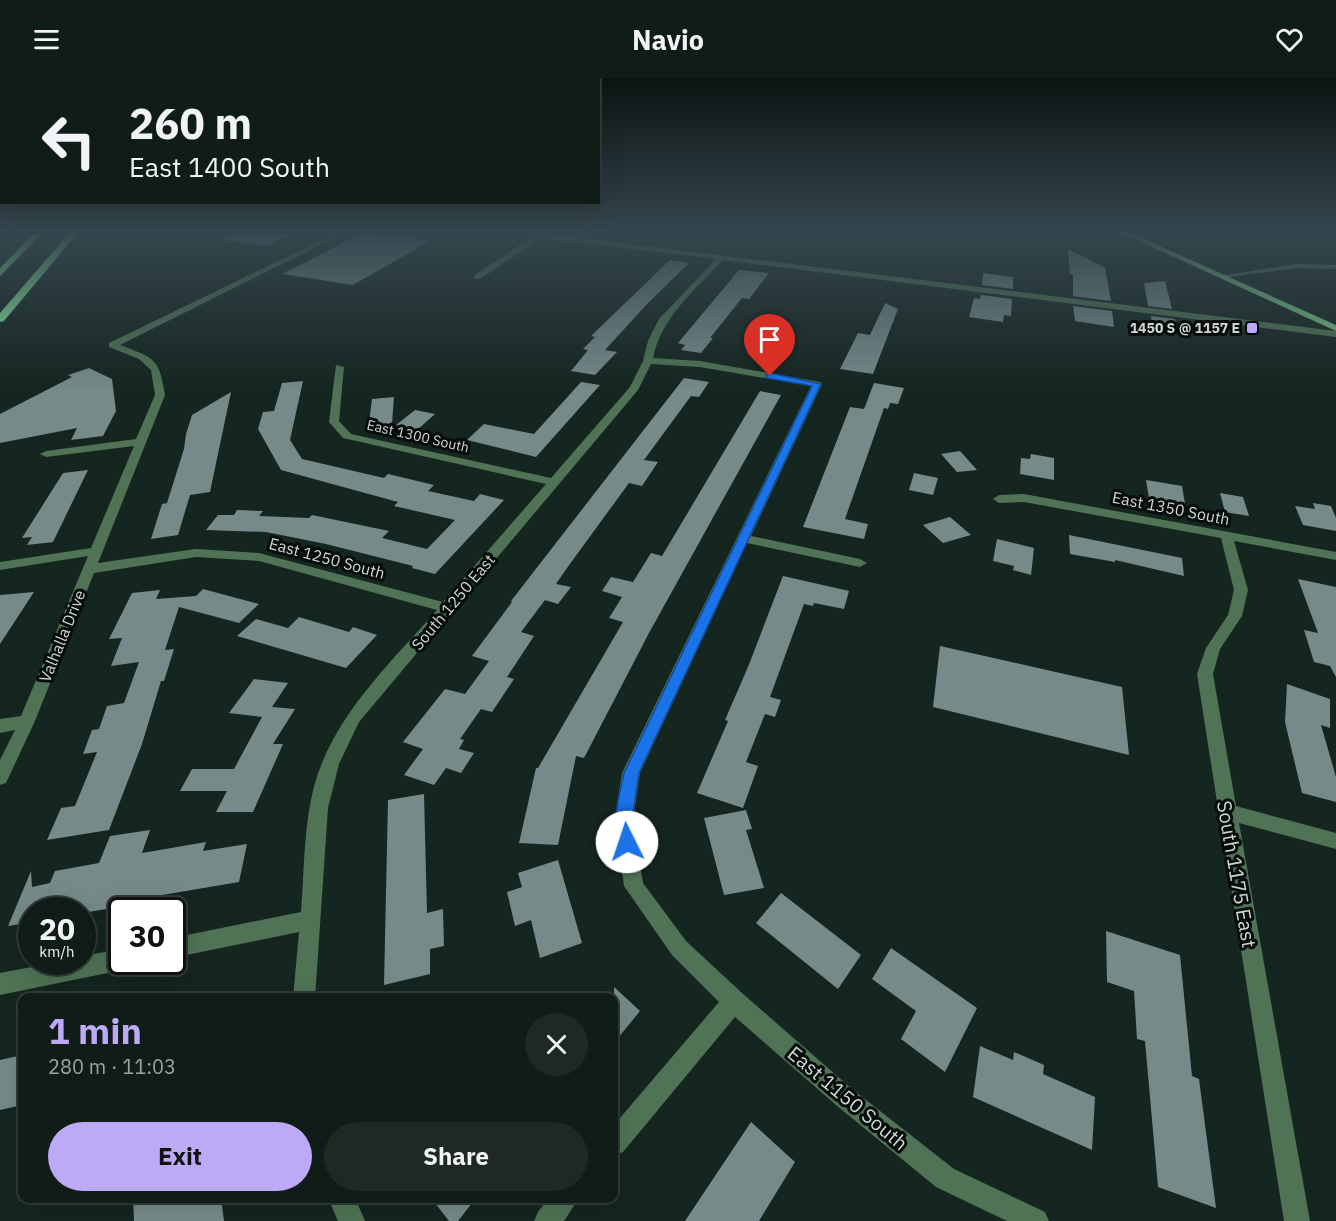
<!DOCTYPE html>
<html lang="en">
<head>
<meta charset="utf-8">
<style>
	:root { --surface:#101c18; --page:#1e2925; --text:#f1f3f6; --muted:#9ca1a2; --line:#303a37; --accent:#bcaaf6 }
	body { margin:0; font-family:"IBM Plex Sans",sans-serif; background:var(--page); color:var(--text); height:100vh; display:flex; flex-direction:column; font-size:22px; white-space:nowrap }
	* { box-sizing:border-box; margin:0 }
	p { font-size:20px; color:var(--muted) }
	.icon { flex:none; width:33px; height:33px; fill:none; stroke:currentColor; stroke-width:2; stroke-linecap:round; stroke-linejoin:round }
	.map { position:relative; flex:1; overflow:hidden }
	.panel { position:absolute; left:18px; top:915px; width:600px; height:210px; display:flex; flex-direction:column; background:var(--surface); border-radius:12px; box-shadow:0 6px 24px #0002,0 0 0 2px var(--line) }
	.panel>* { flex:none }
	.guide { position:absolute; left:0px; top:0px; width:600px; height:126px; box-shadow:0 6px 24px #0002,0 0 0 2px var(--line); background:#101c18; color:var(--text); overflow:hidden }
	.speed { position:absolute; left:18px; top:819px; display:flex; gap:12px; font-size:30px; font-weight:700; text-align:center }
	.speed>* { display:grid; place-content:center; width:78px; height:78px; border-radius:50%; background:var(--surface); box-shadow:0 6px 24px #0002,0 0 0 2px var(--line); line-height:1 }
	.speed small { font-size:15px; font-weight:400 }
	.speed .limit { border:3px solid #111; border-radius:9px; background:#fff; color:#111 }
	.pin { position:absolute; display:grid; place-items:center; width:51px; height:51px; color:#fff; margin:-62px -26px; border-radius:50% 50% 50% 0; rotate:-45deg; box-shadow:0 0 6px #0007 }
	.pin .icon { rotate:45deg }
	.me { position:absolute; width:66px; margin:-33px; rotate:356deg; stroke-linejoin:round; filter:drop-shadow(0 0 4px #0008) }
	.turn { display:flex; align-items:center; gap:21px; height:126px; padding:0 30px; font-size:27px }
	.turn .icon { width:78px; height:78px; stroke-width:2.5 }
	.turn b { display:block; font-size:42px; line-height:51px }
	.round { display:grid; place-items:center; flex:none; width:63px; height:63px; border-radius:32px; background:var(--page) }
	.head { display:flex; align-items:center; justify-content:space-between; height:102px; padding:0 30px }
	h1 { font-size:36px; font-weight:700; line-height:45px; color:var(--accent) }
	.cta { display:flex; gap:12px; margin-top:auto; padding:12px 30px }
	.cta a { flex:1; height:69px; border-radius:36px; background:var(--accent); color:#111; font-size:24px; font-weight:700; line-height:69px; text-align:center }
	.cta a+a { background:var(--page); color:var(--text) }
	header { display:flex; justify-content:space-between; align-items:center; height:78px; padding:0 30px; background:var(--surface); font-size:27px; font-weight:700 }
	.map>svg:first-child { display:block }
	.building { fill:#768a8a }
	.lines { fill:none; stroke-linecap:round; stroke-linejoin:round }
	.minor { fill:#4f7354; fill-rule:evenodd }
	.major { fill:#79c686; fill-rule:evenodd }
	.highway { fill:#8ae89a; fill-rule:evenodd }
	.route { fill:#1a73e8; stroke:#114b97; stroke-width:1.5 }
	.poi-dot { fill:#bcaaf6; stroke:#060c0a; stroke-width:2 }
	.labels { text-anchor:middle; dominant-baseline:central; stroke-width:6; stroke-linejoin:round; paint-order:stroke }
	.far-poi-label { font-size:14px; font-weight:bold; fill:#cdd7d3; stroke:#060c0a; text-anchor:end }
	.far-street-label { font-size:14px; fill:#cdd7d3; stroke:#060c0a }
	.street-label { font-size:16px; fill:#cdd7d3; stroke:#060c0a }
	.near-street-label { font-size:20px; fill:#cdd7d3; stroke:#060c0a }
</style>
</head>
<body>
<header><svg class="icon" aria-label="menu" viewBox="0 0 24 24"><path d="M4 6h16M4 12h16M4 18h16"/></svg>Navio<svg class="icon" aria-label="heart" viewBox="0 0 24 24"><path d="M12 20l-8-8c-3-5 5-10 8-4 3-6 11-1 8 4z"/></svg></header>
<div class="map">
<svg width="1336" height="1143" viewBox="0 0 1336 1143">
	<rect width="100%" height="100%" fill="#152520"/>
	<g class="building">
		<polygon points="225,152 300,152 267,168 225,162"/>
		<polygon points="365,154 430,163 353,207 282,196"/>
		<polygon points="1068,171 1105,190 1111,223 1073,218 1073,196 1070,196"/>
		<polygon points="670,182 689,185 648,225 605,272 617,274 595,297 571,293 588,272 583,271 595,259 591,258"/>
		<polygon points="739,192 769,195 749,221 742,220 710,260 713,260 701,275 681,272 685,267 678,265"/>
		<polygon points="983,195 1013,199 1013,211 982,207"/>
		<polygon points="1165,203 1172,231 1148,228 1144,205"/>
		<polygon points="981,217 1012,221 1011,238 1004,237 1003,244 969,239 974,220 980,221"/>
		<polygon points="885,225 898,231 873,296 840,291 858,255 870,257"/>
		<polygon points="1073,228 1112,233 1114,249 1075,243"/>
		<polygon points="1151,238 1175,241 1179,253 1153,250"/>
		<polygon points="89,290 112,301 116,333 103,358 71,362 77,350 0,365 0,336 72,299 68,297"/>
		<polygon points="684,300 709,304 699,319 691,318 644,382 658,384 642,408 629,405 567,490 556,506 571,509 558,526 545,522 521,554 534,558 507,599 514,601 492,634 481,631 460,661 464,662 459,671 474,675 461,695 446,690 434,707 404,697 423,671 403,664 445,611 465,616 489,583 472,578 512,524 511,523"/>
		<polygon points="303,303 290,362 302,381 384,400 388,396 434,407 428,413 474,423 480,416 504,422 435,496 412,490 413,488 326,466 266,454 206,452 218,437 234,437 237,432 263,433 259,438 309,440 312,437 389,453 382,460 427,471 455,442 394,428 398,424 281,392 258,351 263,334 274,333 282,305"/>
		<polygon points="581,304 600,307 536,379 467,362 484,346 534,356"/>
		<polygon points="874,305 904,310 898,326 890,325 888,331 884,330 845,441 868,446 864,461 803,449 850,329 864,331"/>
		<polygon points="760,313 781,317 649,555 584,680 576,678 558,767 519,765 536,690 538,690 623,544 609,540 622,519 602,513 611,499 633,504 651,475 662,478"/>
		<polygon points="231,314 210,414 190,417 178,457 151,461 162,426 167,425 184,371 186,356 192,337"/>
		<polygon points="394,319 392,346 369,345 372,321"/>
		<polygon points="415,332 435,336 417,352 396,347"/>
		<polygon points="960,373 977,392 957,394 941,376"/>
		<polygon points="1031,376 1054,380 1054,402 1020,396 1021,380 1030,381"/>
		<polygon points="88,392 53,464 27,467 32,459 22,460 63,395"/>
		<polygon points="914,395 938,400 933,417 909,412"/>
		<polygon points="1146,402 1182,408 1185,426 1149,420"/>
		<polygon points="1220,415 1243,419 1249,438 1225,434"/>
		<polygon points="1313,425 1331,428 1336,440 1336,453 1303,447 1295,428 1315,431"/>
		<polygon points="950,439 971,457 943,465 923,447"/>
		<polygon points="1069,457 1182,480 1184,498 1115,482 1115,484 1070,476"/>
		<polygon points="997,461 1034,470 1031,497 1013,492 1014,488 993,483"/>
		<polygon points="783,498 849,513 844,531 814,525 813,528 804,526 770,619 781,622 775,639 765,636 746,684 758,688 743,730 697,715 728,643 725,642 748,589"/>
		<polygon points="1298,501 1336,509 1336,599 1330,588 1314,584 1304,552 1318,555"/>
		<polygon points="203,511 259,526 239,545 179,529 165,572 174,571 164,603 161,603 142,666 109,752 47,762 61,730 75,728 97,674 83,676 92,652 99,651 107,628 124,625 139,584 111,588 122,560 109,561 132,515 160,512 156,521 196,518"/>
		<polygon points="34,514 0,566 0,517"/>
		<polygon points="299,539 349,554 353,549 377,557 346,590 237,558 256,541 288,550"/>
		<polygon points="940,568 1122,609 1129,677 933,629"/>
		<polygon points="254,601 288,605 272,629 295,631 273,666 283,666 253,734 216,734 227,713 180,713 192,691 234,691 262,639 229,635"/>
		<polygon points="1287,606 1330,621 1330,650 1321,647 1336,699 1336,724 1302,715 1285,644"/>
		<polygon points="424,716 427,835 443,831 444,868 430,871 430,896 384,907 388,722"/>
		<polygon points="746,732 752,751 746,752 764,810 724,817 704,740"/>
		<polygon points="150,752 142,775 206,764 203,773 247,766 239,804 115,825 113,830 82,835 82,832 32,832 32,844 8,848 31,793 32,809 50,805 55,793 99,785 110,758"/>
		<polygon points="558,782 582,865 540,880 531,842 515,848 507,814 522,809 518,795"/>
		<polygon points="781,815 861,877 838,911 756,845"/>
		<polygon points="1106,853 1180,877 1192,998 1199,1001 1216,1130 1158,1109 1145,963 1137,961 1134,913 1107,904"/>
		<polygon points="891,870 977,930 945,994 901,961 916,933 872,901"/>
		<polygon points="614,909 640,933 614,965"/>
		<polygon points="980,968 1013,982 1014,974 1044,987 1043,996 1095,1019 1092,1072 973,1019"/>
		<polygon points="22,977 22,1027 0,1032 0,982"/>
		<polygon points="751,1044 795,1084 759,1143 685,1143"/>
		<polygon points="133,1120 221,1120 224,1143 134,1143"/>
		<polygon points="431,1120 476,1120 458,1143 449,1143"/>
	</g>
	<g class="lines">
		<g class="minor">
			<path d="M342,152H350L120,267C154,280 159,279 165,317L98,485L196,471L259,475L443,524L546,406L343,360L329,344L336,287L344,289L339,343L351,356L551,400L630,309L643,283L648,263L659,241L716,181L541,160L480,201H474V197L533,159L494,152L540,155L1336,253V259L723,182C695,212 661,239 653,280L700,283L820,304L822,306L751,458L860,481L867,485L860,489L747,465L640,695L633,742L643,805L686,863L742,915L852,1011L954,1091L1045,1134L1049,1143H1007L936,1109L836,1027L735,939L623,1074L614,1077V1047L719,924L672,877L624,808L615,742L622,695L811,308L700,289L651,286L638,312L359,644L339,686L328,730L315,920H293L299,854L172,880V860L301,834C305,786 303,730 322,685C346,626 395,580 437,532L259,483L196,479L94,495L35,643L6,705L0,707V682L15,652L0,655V641L21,638L88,478L0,492V484L91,470L134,368L46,379L40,376L46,373L136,361L155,317L151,292L139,281L109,269V265Z"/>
			<polygon points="1297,186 1336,187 1336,191 1297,190 1222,200 1218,198"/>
			<polygon points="1024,416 1336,474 1336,482 1234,463 1248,512 1242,538 1220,571 1213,596 1236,728 1336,755 1336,771 1239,745 1310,1143 1284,1143 1220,739 1217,733 1218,730 1197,596 1206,570 1228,537 1234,512 1221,460 1024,424 999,425 993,421 999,417"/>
			<polygon points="122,871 122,884 131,884 129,888 122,892 0,917 0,895 58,884 82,884 82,878"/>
			<polygon points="328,1120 355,1120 365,1143 338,1143"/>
			<polygon points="549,1120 579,1120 564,1143 534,1143 538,1134"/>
		</g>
		<polygon class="major" points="1115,152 1124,152 1336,247 1336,253"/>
		<g class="highway">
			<polygon points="37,152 46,152 0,198 0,190"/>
			<polygon points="72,152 80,152 4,243 0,244 0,235"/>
		</g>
	</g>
	<linearGradient id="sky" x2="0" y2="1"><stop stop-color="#0c1412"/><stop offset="0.49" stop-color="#35464e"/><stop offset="1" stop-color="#35464e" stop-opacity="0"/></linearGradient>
	<rect width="1336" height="312" fill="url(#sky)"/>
	<path class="route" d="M770,295L821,306L639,695L632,742L636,764L633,769L627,771L621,769C610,746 619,719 624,695L812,308L767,300L766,298Z"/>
	<rect class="poi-dot" x="1246" y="244" width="12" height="12" rx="3"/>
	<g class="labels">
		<g class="far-poi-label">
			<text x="1240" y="250">1450 S @ 1157 E</text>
		</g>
		<g class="far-street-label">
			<text transform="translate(418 358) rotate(13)">East 1300 South</text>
		</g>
		<g class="street-label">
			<text transform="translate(1171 430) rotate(11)">East 1350 South</text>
			<text transform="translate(327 480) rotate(15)">East 1250 South</text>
			<text transform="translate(453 524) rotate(-50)">South 1250 East</text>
			<text transform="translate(62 558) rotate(-68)">Valhalla Drive</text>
		</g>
		<g class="near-street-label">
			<text transform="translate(1237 796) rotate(80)">South 1175 East</text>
			<text transform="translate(848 1020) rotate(40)">East 1150 South</text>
		</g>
	</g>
</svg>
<div class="speed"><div>20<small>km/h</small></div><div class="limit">30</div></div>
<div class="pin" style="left:770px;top:298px;background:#d93025"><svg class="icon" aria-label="arrive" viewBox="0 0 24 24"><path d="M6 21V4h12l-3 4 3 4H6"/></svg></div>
<svg class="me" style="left:627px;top:764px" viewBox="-20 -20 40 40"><circle r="19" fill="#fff"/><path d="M0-13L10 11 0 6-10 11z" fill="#1a73e8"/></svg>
<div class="guide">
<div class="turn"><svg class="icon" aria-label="left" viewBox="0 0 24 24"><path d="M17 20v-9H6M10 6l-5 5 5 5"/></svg><div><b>260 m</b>East 1400 South</div></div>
</div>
<section class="panel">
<div class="head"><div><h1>1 min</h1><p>280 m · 11:03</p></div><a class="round"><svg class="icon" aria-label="close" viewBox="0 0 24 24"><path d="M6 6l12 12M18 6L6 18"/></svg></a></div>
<div class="cta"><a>Exit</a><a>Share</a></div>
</section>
</div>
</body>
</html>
